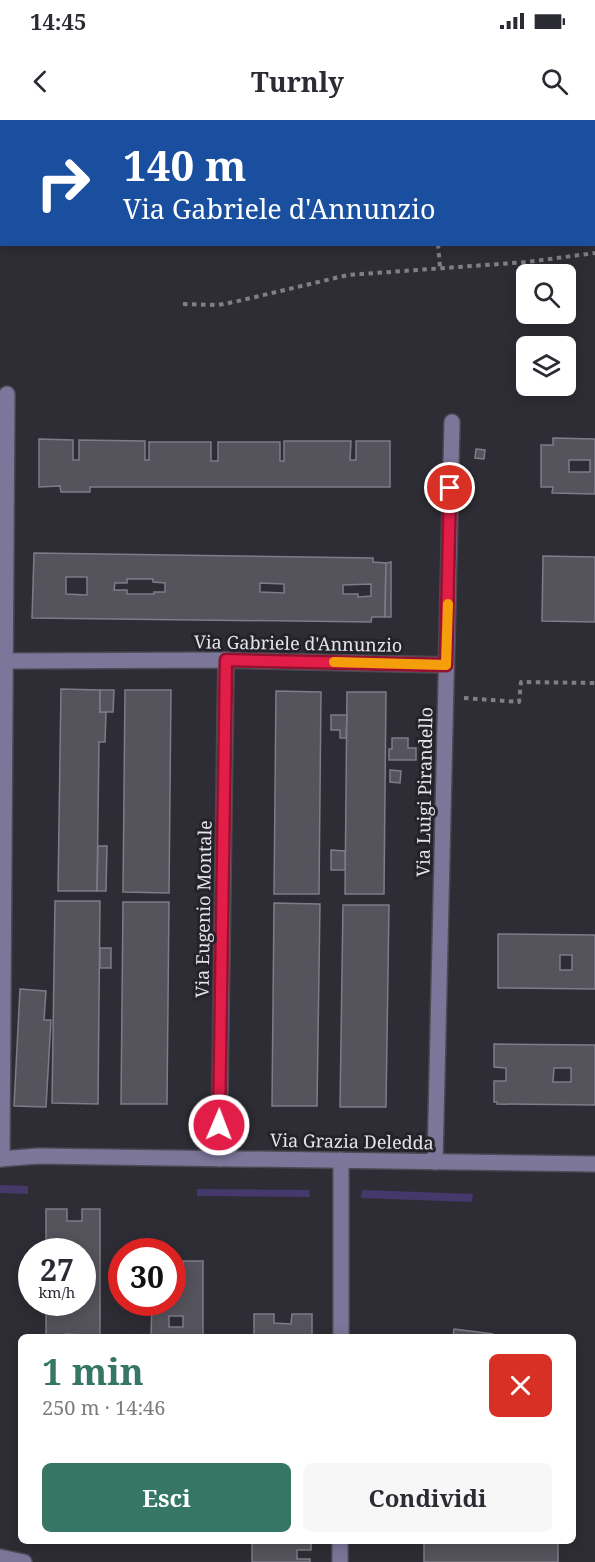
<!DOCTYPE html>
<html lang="it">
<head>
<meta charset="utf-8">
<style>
	:root { --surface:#fff; --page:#f7f7f7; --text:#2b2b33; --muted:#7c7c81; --accent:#357764 }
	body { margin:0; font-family:"Noto Serif",serif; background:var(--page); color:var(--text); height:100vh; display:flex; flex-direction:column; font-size:22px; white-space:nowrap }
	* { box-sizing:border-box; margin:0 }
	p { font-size:20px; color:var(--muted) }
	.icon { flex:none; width:33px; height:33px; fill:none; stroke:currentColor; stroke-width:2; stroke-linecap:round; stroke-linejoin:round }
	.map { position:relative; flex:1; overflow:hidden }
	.side { position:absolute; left:18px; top:1214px; width:558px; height:210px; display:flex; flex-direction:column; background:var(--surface); border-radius:9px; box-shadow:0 3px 15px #0003 }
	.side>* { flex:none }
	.banner { position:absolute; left:0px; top:0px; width:596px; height:126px; box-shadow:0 3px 15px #0003; background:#1a4fa0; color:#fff; overflow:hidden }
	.tools { position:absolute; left:516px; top:144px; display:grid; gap:12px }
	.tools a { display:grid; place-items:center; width:60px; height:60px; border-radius:9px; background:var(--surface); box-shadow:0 3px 15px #0003; font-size:30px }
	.speed { position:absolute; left:18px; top:1118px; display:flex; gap:12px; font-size:30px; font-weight:700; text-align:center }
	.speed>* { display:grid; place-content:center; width:78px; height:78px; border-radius:50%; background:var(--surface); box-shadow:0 3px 15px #0003; line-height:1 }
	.speed small { font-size:15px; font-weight:400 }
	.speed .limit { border:9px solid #d22; background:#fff; color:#111 }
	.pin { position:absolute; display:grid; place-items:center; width:51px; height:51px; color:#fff; margin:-26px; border:3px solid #fff; border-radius:50%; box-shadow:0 2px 6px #0007 }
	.me { position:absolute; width:66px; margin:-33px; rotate:1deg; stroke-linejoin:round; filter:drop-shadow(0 0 4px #0008) }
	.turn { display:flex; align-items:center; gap:21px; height:126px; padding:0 24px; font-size:27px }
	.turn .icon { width:78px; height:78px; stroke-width:2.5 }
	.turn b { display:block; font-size:42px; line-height:51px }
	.round { display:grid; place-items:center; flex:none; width:63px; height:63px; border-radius:9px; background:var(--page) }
	.summary { display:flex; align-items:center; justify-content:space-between; height:102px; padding:0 24px }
	h1 { font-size:36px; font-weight:700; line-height:45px; color:var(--accent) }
	.cta { display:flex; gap:12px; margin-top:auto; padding:12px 24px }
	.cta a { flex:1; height:69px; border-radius:9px; background:var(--accent); color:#fff; font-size:24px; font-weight:700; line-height:69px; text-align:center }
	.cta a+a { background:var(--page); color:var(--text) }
	.status { display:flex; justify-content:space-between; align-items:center; height:42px; padding:0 30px; background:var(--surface); direction:ltr }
	.status svg { height:16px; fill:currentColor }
	header { display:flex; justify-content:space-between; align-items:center; height:78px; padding:0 24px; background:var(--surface); font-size:27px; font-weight:700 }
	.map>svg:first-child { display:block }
	.green { fill:#45396b }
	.building { fill:#55545d; stroke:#7e7c86; stroke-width:1.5; fill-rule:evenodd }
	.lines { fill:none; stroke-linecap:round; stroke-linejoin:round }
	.minor-casing { stroke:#4b4a52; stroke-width:18 }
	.path { stroke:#807f86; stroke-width:4; stroke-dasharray:4.5 4.5; stroke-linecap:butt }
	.minor { stroke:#7c769a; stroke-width:15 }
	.route-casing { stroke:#92132f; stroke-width:15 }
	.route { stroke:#e11d48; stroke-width:10 }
	.slow { stroke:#f59e0b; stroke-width:10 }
	.labels { text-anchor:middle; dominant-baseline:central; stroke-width:6; stroke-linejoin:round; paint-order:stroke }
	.street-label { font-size:18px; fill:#e5e4ea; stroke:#24232b }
</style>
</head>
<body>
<div class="status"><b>14:45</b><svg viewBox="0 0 49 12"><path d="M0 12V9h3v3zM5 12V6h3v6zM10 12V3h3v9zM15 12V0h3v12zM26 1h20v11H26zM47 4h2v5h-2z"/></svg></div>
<header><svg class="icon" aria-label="back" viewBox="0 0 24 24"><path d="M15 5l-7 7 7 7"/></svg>Turnly<svg class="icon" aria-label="search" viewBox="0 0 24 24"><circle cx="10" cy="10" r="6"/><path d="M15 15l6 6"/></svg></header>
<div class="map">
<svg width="595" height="1442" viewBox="0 0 595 1442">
	<rect width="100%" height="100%" fill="#2e2d35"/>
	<g class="green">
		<polygon points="0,1065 28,1066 28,1074 0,1073"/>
		<polygon points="197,1069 309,1070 310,1077 197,1076"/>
		<polygon points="362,1070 473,1074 472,1082 361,1078"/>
	</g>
	<g class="building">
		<path d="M553,318L595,319V374L552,373L553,367H541V325H553ZM569,340H590V352H569Z"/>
		<polygon points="39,319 73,320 73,340 79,340 79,320 145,321 145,340 149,340 149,322 211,322 211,341 218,341 218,322 280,322 280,341 284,341 284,321 351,321 350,340 356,340 356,321 390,321 390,367 90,367 90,372 61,372 60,366 39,367"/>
		<polygon points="476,329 485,330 484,339 475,338"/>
		<path d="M34,433L373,438V442L386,443L385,497H372L371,502L32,498ZM66,457H87V475L66,474ZM127,459H153V462L165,463V472H154V474H127V470H114L115,463H127ZM260,463L284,464V473L260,472ZM371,464V476L358,477V474H343V465Z"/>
		<polygon points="543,436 595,437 595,502 542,501"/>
		<polygon points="391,442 391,497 385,497 386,443"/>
		<polygon points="61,569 100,570 100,592 106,592 105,622 99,622 97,771 58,771"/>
		<polygon points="100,570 114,570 113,592 100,592"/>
		<polygon points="125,570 171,570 169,773 123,772"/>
		<polygon points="276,571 321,572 319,774 274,774"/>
		<polygon points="347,572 386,572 384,774 345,774"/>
		<polygon points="331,595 347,595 346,618 340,618 340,610 331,610"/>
		<polygon points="392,618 408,618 408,628 416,628 416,640 389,640 389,629 392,629"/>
		<polygon points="390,650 401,651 400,663 390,662"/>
		<polygon points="98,726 107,726 106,771 97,771"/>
		<polygon points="331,730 345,731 345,750 331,750"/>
		<polygon points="55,781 100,781 98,984 52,983"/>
		<polygon points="123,782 169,782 167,984 121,984"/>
		<polygon points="274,783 320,784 317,986 272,986"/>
		<polygon points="343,785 389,785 386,987 340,987"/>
		<path d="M498,814L595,815V869L498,868ZM560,835H572V850H560Z"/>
		<rect x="100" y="828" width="11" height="20"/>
		<polygon points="20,869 46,871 44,900 51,900 46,987 14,986"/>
		<path d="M494,924L595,925V985L497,984V982H494V961H506V948L494,947ZM554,948H571V962H553Z"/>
		<polygon points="46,1089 67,1089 67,1101 82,1101 82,1089 100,1089 100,1216 66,1214 66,1216 46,1216 46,1182 82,1182 82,1131 46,1131"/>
		<path d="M183,1141H203V1216H151L152,1182H172V1148H183ZM169,1196H183V1207H169Z"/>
		<polygon points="254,1194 274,1194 274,1203 291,1204 292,1194 312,1194 312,1216 254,1216"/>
		<polygon points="454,1209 493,1214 493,1216 453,1216"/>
		<polygon points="252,1420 311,1420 311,1430 297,1430 297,1439 310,1439 310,1442 252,1442"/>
		<rect x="424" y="1420" width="134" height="22"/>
	</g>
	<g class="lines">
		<g class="minor-casing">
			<g id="minor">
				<polyline points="5,541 226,540 446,545"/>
				<polyline points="0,1039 38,1036 595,1044"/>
				<polyline points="2,1039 7,274"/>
				<polyline points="219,1039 226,540"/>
				<polyline points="435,1042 452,302"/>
				<polyline points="341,1216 341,1040"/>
				<polyline points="0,1437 24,1442"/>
				<polyline points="340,1442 340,1420"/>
			</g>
		</g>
		<g class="path">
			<polyline points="440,2 440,0"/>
			<polyline points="438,124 440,147"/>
			<polyline points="183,184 218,185 234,182 348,155 527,142 595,133"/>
			<polyline points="464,578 519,582 521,562 595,563"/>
		</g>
		<use href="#minor" class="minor"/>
	</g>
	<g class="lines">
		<g class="route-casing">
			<polyline id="route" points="219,1005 226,540 446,545 450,368"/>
		</g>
		<use href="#route" class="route"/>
		<polyline class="slow" points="334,542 446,545 448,484"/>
	</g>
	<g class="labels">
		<g class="street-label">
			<text transform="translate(298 523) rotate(1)">Via Gabriele d'Annunzio</text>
			<text transform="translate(424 672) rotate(-89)">Via Luigi Pirandello</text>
			<text transform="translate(203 789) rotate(-89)">Via Eugenio Montale</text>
			<text transform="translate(352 1021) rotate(1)">Via Grazia Deledda</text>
		</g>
	</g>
</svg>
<div class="tools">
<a><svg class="icon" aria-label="search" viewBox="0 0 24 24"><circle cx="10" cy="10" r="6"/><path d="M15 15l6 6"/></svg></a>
<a><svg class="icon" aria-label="layers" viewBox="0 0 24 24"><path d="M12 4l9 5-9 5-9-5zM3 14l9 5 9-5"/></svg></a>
</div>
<div class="speed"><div>27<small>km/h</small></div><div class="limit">30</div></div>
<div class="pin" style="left:450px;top:368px;background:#d93025"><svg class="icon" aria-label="arrive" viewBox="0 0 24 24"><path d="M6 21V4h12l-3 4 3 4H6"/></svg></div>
<svg class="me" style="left:219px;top:1005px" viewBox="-20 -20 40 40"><circle r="17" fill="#e11d48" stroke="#fff" stroke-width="3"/><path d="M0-11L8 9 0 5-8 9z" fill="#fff"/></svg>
<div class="banner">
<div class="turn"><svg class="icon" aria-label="right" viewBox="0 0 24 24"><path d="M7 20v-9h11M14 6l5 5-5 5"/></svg><div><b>140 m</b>Via Gabriele d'Annunzio</div></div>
</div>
<section class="side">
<div class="summary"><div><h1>1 min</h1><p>250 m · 14:46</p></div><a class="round" style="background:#d93025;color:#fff"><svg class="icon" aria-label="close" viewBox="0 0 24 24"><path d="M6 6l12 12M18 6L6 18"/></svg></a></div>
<div class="cta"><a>Esci</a><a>Condividi</a></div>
</section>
</div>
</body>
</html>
